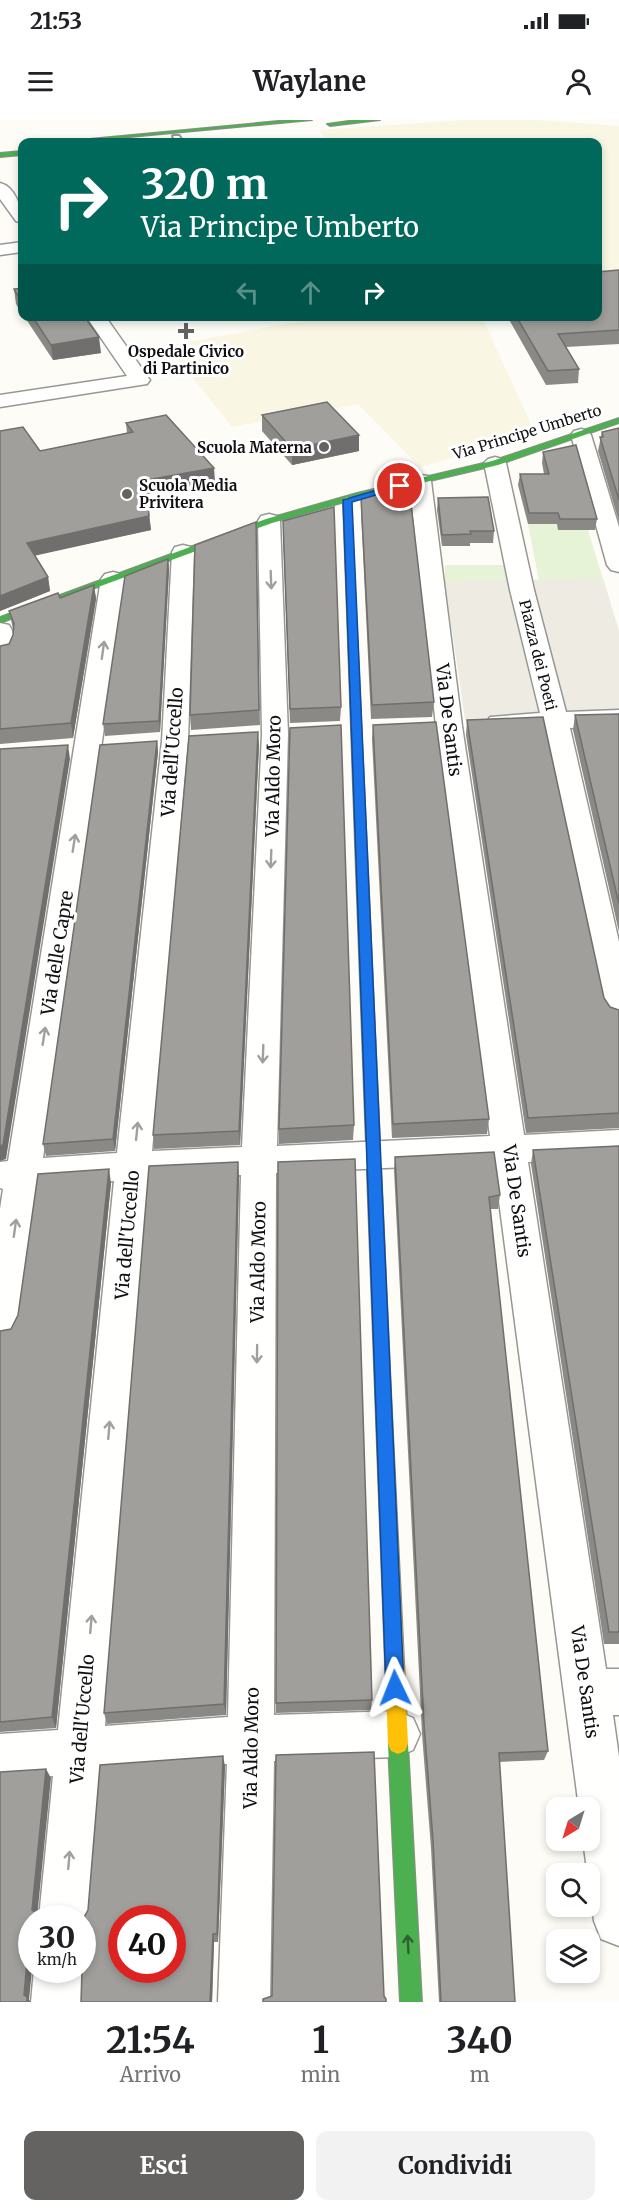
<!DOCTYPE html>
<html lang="it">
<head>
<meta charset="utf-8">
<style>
	:root { --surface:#fff; --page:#f2f2f2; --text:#202124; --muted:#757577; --accent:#646362 }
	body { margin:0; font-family:Merriweather,serif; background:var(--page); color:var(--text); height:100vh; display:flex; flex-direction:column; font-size:22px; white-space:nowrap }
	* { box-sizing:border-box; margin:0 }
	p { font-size:20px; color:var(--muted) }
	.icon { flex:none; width:33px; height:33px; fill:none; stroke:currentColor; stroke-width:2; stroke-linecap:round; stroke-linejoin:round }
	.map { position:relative; height:1882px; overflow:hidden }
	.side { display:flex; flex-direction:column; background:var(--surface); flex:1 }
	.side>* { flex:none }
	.hud { position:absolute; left:18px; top:18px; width:584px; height:183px; border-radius:12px; box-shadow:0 3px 9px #0003; background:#00695c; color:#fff; overflow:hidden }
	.needle { width:39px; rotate:218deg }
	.controls { position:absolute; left:546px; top:1677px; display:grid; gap:12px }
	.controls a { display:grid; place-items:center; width:54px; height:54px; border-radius:12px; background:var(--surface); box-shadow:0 3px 9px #0003; font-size:30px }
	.speed { position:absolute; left:18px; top:1785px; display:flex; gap:12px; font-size:30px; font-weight:700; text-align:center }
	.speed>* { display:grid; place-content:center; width:78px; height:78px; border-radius:50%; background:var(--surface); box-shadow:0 3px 9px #0003; line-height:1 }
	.speed small { font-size:15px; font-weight:400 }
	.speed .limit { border:9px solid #d22; background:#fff; color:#111 }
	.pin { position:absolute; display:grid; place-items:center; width:51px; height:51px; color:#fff; margin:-26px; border:3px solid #fff; border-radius:50%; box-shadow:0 2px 6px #0007 }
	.me { position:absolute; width:66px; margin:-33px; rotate:358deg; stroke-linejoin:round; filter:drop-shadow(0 0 4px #0008) }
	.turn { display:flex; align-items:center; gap:21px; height:126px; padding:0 24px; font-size:27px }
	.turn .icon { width:78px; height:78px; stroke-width:2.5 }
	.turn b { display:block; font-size:42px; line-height:51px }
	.lanes { display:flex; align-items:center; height:57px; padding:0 24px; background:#0003; justify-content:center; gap:30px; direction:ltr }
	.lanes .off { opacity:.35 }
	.eta { display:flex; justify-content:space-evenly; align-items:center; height:102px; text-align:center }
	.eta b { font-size:36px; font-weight:700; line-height:42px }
	.action { display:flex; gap:12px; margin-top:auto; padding:12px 24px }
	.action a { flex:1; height:69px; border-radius:12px; background:var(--accent); color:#fff; font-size:24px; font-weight:700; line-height:69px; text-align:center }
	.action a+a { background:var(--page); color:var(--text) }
	.status { display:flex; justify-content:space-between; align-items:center; height:42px; padding:0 30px; background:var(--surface); direction:ltr }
	.status svg { height:16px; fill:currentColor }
	header { display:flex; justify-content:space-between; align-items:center; height:78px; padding:0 24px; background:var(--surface); font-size:27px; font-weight:700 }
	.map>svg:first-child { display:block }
	.farmland { fill:#f9f7e4 }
	.green { fill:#e7f3d7 }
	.plaza { fill:#edebe2 }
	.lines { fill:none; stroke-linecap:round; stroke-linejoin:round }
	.lane-casing { stroke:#979795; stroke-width:4 }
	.street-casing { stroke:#979795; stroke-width:3 }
	.fast-casing { stroke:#8e8d8b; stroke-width:2 }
	.slow-casing { stroke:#8e8d8b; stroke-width:2 }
	.lane { fill:#fffffe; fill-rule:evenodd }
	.street { fill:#fffffe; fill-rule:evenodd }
	.fast { fill:#4caf50; fill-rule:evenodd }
	.slow { fill:#ffc107; fill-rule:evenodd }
	.wall { fill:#8a8986 }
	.shaded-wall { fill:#716f6d }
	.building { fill:#a19f9c; stroke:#716f6d; stroke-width:1.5; fill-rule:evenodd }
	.oneway { stroke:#a0a09f }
	.oneway2 { stroke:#2e6030 }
	.route { fill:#1a73e8; stroke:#114b97; stroke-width:1.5 }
	.poi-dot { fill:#646362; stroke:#fff; stroke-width:2 }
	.labels { text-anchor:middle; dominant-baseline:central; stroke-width:6; stroke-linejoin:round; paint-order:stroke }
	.far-poi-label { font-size:15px; font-weight:bold; fill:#111; stroke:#fff }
	.far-street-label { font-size:15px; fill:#111; stroke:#fff }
	.street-label { font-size:18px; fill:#111; stroke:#fff }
</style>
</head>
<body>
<div class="status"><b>21:53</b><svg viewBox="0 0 49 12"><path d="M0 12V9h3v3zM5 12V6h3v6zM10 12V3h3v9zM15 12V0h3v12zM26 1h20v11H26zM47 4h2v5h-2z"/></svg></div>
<header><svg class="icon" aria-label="menu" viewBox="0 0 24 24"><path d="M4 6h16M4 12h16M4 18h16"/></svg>Waylane<svg class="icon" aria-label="person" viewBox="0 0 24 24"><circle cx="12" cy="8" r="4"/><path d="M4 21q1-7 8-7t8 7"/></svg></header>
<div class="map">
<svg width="619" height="1882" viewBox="0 0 619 1882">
	<rect width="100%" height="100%" fill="#fdfcf7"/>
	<g class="farmland">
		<polygon points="466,0 535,0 619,6 619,157 597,159 597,22 330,22 318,10"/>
		<polygon points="323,197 482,197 536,315 420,347 358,284 232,307 167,226"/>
	</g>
	<g class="green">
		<polygon points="528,404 557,404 588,410 619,512 540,466"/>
		<polygon points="445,445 506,445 513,467 452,512 445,462"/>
	</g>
	<polygon class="plaza" points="603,458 619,511 619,590 465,599 445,462"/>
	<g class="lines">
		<g class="lane-casing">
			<polygon id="lane" points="173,16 179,16 183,22 176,22"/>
		</g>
		<g class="street-casing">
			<g id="street">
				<path d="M0,63C16,67 22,89 22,103L16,101L0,79Z"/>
				<polygon points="22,122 22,132 0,135 0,125"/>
				<polygon points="86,196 105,196 150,260 147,264 0,287 0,275 127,256"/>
				<polygon points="581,309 588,311 591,315 619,407 619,452 611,450 607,445 571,315 574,311"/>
				<polygon points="495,337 502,339 506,343 534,470 566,592 619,590 619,606 570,608 619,822 619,904 608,900 603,892 543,609 499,611 490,609 486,603 490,597 540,593 510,470 484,343 488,339"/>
				<path d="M420,355L428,356L431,361L462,606L524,1015L619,1010V1038L528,1042L606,1549H619V1595H613L619,1637V1826L601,1819L594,1801L583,1720H590V1688H579L494,1043L276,1053L274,1595L397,1591L413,1598L420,1614L413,1630L397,1637L274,1641L270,1882H218L227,1644L101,1653L89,1798L82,1814V1798H39L53,1656L0,1660V1614L58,1610L114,1061L39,1066L19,1208L14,1220L0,1224V1089L3,1069L0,1068V1042L8,1041L101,459L105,454L113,452L121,454L125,459L43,1038L117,1033L162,621L172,432L175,427L183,425L191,427L194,432L188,621L152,1031L242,1027L262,614L258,401L261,396L269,394L277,396L280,401L288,614L277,1026L490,1016L436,606L409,361L412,356ZM241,1055L228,1597L105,1606L149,1059Z"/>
				<path d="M0,503L9,505C16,516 16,526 9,537L0,539Z"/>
				<polygon points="82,1845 84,1850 83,1882 31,1882 34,1850 82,1850"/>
			</g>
		</g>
		<g class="fast-casing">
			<g id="fast">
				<polygon points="289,0 312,0 76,22 58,22"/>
				<polygon points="356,0 380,0 330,6 327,4"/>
				<polygon points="22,31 22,35 0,37 0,33"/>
				<polygon points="619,298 619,303 498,345 362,377 272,403 0,503 0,497 266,399 357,373 492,341"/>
				<polygon points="362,747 368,751 391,1272 389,1277 383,1279 377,1277 375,1272 356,751"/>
				<polygon points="398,1614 405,1617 408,1624 422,1882 400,1882 388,1624 391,1617"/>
			</g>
		</g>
		<g class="slow-casing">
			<g id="slow">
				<polygon points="347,377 351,380 368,751 362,755 356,751 343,380"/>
				<polygon points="383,1265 389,1267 391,1272 408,1624 405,1631 398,1634 391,1631 388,1624 375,1272 377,1267"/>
			</g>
		</g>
		<use href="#lane" class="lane"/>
		<use href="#street" class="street"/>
		<use href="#fast" class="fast"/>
		<use href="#slow" class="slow"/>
	</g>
	<g class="wall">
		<polygon points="619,150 619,224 566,227 579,249 578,263 546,265 507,196 597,196"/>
		<polygon points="22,168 22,195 16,184 14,169"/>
		<polygon points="24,196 84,196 101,233 53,240"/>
		<polygon points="262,295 359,331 292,345 262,311"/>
		<polygon points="126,303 215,361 147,374 151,410 35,435 48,457 50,471 0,491 40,331 127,313"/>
		<polygon points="619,308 619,402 598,331 602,312"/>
		<polygon points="543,332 597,399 595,410 558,410 557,404 528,404 518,365 520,354 544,354 542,343"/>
		<polygon points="361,378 434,582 432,597 371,599 361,392"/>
		<polygon points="438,378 494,411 493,423 470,423 470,426 442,426 437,390"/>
		<polygon points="256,402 260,605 191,610 190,595"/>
		<polygon points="283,414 341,587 340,601 290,603"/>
		<polygon points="168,439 169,450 160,612 105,616 103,604"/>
		<polygon points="94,465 96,479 73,618 0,624 0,526 9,524 13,515 13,509 9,491 60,478"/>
		<polygon points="619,594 619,812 573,610 575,595"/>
		<polygon points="467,600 604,878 610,887 619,890 619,1008 526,1013 466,615"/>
		<polygon points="373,605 489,999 487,1014 392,1018 372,619"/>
		<polygon points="157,621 158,632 115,1031 46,1036 43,1024"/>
		<polygon points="259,625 240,1025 154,1029 153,1015"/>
		<polygon points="354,1005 353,1020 279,1024 279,1009"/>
		<polygon points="619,1026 619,1524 604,1524 531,1044 533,1030"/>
		<polygon points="395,1037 500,1075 498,1089 490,1089 548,1631 544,1640 499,1642 515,1882 439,1882 431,1728 422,1614 394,1050"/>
		<polygon points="239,1057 226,1595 107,1604 104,1593"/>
		<polygon points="111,1063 56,1608 0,1612 0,1211 11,1209"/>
		<polygon points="372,1580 371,1590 276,1593 276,1583"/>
		<polygon points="225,1646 218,1822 214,1822 212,1882 81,1882 82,1850"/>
	</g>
	<g class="shaded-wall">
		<polygon points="99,217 101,233 53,240 51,225"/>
		<polygon points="359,315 359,331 292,345 292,329"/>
		<polygon points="214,348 215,361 147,374 146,360"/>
		<polygon points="149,396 151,410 29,437 27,423"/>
		<polygon points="168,439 169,450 160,612 159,601"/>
		<polygon points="48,457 50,471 0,491 0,476"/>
		<polygon points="94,465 96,479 73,618 71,603"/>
		<polygon points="258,612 259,625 240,1025 239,1011"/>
		<polygon points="157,621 158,632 115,1031 113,1019"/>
		<polygon points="68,625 70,639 6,1039 0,1041 0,1026"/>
		<polygon points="238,1042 239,1057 226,1595 224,1584"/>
		<polygon points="109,1049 111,1063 56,1608 52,1597"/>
		<polygon points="223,1636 225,1646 218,1822 217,1814"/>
		<polygon points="46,1649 51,1658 37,1798 32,1790"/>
		<polygon points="213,1814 214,1822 212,1882 210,1882"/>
		<polygon points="29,1840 32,1844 32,1850 29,1880 31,1882 27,1882 24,1875 27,1842"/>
	</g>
	<g class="building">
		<polygon points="619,150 619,210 558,214 579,249 548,251 516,196 597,196 597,152"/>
		<polygon points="22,168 22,183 14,169"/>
		<polygon points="32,196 84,196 99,217 51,225"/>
		<polygon points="327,282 359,315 292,329 262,295"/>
		<polygon points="166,295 214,348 146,360 149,396 27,423 48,457 0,476 0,311 23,307 40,331 133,312 126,303"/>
		<polygon points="619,308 619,380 600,317 603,317 602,312"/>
		<polygon points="576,325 597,399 560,399 558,393 529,393 520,354 549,354 543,332"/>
		<polygon points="373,375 410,375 434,582 372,585 361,378"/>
		<polygon points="488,377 494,411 470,411 471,414 442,415 438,378"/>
		<polygon points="334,387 341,587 290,589 283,401"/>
		<polygon points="256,402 259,590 190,595 195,425"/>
		<polygon points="168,439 159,601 103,604 125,456"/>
		<polygon points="94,465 71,603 0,609 0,526 9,524 13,515 14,503 9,491 58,473 60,478"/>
		<polygon points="619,594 619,784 575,595"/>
		<polygon points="543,597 604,878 610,887 619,890 619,993 528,998 467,600"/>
		<polygon points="436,602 489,999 393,1004 373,605"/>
		<polygon points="341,605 354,1005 279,1009 290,608"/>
		<polygon points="258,612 239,1011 153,1015 189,616"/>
		<polygon points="157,621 113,1019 43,1024 100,625"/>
		<polygon points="68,625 3,1025 0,1026 0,629"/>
		<polygon points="619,1026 619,1512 609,1512 533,1030"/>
		<polygon points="494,1032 500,1075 489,1077 548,1631 499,1633 515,1882 441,1882 433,1720 424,1604 395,1037"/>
		<polygon points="355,1039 372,1580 276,1583 278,1042"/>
		<polygon points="238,1042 224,1584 104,1593 149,1046"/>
		<polygon points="109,1049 52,1597 0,1602 0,1211 11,1209 18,1195 38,1054"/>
		<polygon points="374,1632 384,1876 386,1879 386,1882 263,1882 263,1879 272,1876 276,1635"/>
		<path d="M223,1636L217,1814H213L210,1882H81L82,1850V1801L88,1790L100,1645ZM122,1798H172V1850H122Z"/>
		<polygon points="46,1649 32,1790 35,1792 76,1792 76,1798 32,1798 32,1840 29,1840 27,1842 24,1875 27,1877 27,1882 0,1882 0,1652"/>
	</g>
	<defs><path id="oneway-shaft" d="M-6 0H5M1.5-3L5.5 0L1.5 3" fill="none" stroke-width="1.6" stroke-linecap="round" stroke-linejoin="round" transform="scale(1.5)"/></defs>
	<g class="oneway">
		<use href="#oneway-shaft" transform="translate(271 460) rotate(88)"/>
		<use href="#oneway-shaft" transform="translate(103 530) rotate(-82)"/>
		<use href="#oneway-shaft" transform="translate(74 723) rotate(-81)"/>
		<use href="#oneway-shaft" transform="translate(271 739) rotate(92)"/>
		<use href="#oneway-shaft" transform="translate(44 916) rotate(-81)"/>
		<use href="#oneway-shaft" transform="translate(263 934) rotate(92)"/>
		<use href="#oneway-shaft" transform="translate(137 1011) rotate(-84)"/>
		<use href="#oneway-shaft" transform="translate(15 1108) rotate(-82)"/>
		<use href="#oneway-shaft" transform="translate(257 1234) rotate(91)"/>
		<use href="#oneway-shaft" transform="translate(109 1310) rotate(-85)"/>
		<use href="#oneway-shaft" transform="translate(91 1504) rotate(-85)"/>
		<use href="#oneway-shaft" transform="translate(69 1740) rotate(-85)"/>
	</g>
	<use class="oneway2" href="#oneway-shaft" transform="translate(408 1824) rotate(-93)"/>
	<polygon class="route" points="400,363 403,364 403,367 352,382 404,1568 402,1574 395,1577 388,1574 386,1568 343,380"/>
	<g class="poi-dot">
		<path d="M183 202h6v6h6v6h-6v6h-6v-6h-6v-6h6z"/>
		<circle cx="324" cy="327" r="6"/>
		<circle cx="127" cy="374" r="6"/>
	</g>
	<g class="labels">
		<g class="far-poi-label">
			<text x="186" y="231">Ospedale Civico<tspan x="186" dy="17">di Partinico</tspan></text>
			<text x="312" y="327" text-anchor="end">Scuola Materna</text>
			<text x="139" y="365" text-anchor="start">Scuola Media<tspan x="139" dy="17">Privitera</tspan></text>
		</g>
		<g class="far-street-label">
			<text transform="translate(527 312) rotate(-17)">Via Principe Umberto</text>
			<text transform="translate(538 535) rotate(76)">Piazza dei Poeti</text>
		</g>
		<g class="street-label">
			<text transform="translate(449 600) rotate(83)">Via De Santis</text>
			<text transform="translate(172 632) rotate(-86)">Via dell'Uccello</text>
			<text transform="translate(273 656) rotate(-89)">Via Aldo Moro</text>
			<text transform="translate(57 833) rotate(-81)">Via delle Capre</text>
			<text transform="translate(517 1081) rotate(82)">Via De Santis</text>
			<text transform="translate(127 1115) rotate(-85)">Via dell'Uccello</text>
			<text transform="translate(258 1142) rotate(-89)">Via Aldo Moro</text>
			<text transform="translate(585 1562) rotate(82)">Via De Santis</text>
			<text transform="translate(82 1599) rotate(-85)">Via dell'Uccello</text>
			<text transform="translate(251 1628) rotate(-89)">Via Aldo Moro</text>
		</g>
	</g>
</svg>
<div class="controls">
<a><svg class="needle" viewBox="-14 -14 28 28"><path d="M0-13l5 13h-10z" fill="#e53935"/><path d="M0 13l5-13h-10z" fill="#757577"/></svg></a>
<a><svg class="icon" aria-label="search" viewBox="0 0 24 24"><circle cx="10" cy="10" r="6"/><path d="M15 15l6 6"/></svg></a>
<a><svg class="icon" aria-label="layers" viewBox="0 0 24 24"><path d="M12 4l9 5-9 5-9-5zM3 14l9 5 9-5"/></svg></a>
</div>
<div class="speed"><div>30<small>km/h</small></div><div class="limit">40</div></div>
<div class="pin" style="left:400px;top:366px;background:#d93025"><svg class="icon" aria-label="arrive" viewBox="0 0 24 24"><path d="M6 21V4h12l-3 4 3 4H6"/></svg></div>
<svg class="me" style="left:395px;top:1568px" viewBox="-20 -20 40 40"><path d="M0-17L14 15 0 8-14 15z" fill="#1a73e8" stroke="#fff" stroke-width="4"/></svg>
<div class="hud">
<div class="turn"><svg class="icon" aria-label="right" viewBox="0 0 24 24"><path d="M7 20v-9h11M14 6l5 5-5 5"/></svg><div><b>320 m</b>Via Principe Umberto</div></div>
<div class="lanes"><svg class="icon off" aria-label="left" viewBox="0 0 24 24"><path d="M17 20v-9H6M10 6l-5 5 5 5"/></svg><svg class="icon off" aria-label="ahead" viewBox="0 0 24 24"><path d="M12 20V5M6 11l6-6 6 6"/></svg><svg class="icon" aria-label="right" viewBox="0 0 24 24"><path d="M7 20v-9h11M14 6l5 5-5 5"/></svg></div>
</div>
</div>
<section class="side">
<div class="eta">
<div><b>21:54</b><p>Arrivo</p></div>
<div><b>1</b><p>min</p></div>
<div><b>340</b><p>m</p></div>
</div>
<div class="action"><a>Esci</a><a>Condividi</a></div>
</section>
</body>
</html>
